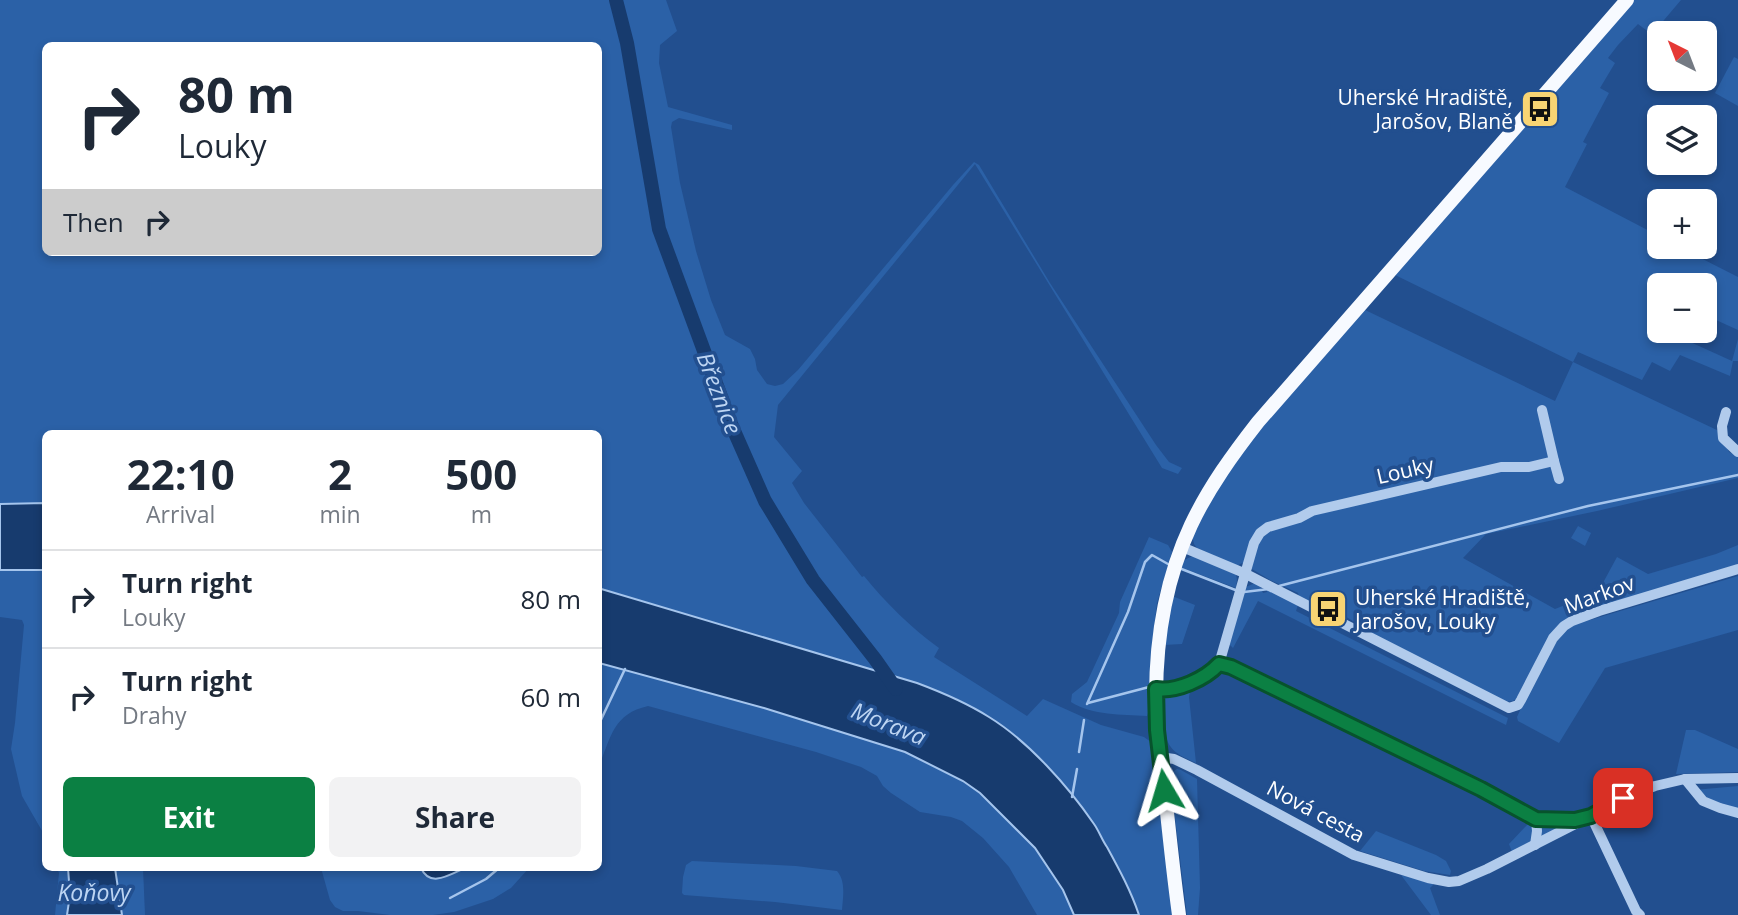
<!DOCTYPE html>
<html lang="en">
<head>
<meta charset="utf-8">
<style>
	:root { --surface:#fff; --page:#f2f2f3; --text:#1f2937; --muted:#747a83; --line:#e0e1e3; --accent:#0b8043 }
	body { margin:0; font-family:"Open Sans",sans-serif; background:var(--page); color:var(--text); height:100vh; display:flex; flex-direction:column; font-size:26px; white-space:nowrap }
	* { box-sizing:border-box; margin:0 }
	p { font-size:23px; color:var(--muted) }
	.icon { flex:none; width:38px; height:38px; fill:none; stroke:currentColor; stroke-width:2; stroke-linecap:round; stroke-linejoin:round }
	.map { position:relative; flex:1; overflow:hidden }
	.drawer { position:absolute; left:42px; top:430px; width:560px; height:441px; display:flex; flex-direction:column; background:var(--surface); border-radius:10px; box-shadow:0 4px 10px #0003 }
	.drawer>* { flex:none }
	.top-card { position:absolute; left:42px; top:42px; width:560px; height:214px; border-radius:10px; box-shadow:0 4px 10px #0003; background:#fff; color:var(--text); overflow:hidden }
	.needle { width:46px; rotate:318deg }
	.controls { position:absolute; left:1647px; top:21px; display:grid; gap:14px }
	.controls a { display:grid; place-items:center; width:70px; height:70px; border-radius:10px; background:var(--surface); box-shadow:0 4px 10px #0003; font-size:35px }
	.pin { position:absolute; display:grid; place-items:center; width:60px; height:60px; color:#fff; margin:-30px; border-radius:14px; box-shadow:0 4px 10px #0006 }
	.me { position:absolute; width:77px; margin:-38px; rotate:353deg; stroke-linejoin:round; filter:drop-shadow(0 0 5px #0008) }
	.turn { display:flex; align-items:center; gap:24px; height:147px; padding:0 21px; font-size:32px }
	.turn .icon { width:91px; height:91px; stroke-width:2.5 }
	.turn b { display:block; font-size:49px; line-height:60px }
	.then { display:flex; align-items:center; height:66px; padding:0 21px; background:#0003; gap:14px; font-size:26px }
	.eta { display:flex; justify-content:space-evenly; align-items:center; height:119px; text-align:center }
	.eta b { font-size:42px; font-weight:700; line-height:49px }
	.button { display:flex; gap:14px; margin-top:auto; padding:14px 21px }
	.button a { flex:1; height:80px; border-radius:10px; background:var(--accent); color:#fff; font-size:28px; font-weight:700; line-height:80px; text-align:center }
	.button a+a { background:var(--page); color:var(--text) }
	ul { padding:0; list-style:none }
	li { display:flex; align-items:center; gap:21px; height:98px; padding:0 21px; border-top:2px solid var(--line) }
	li div { flex:1 }
	li b { display:block; font-size:26px }
	li em { font-style:normal }
	.map>svg:first-child { display:block }
	.green { fill:#2b61a7; fill-rule:evenodd }
	.water { fill:#173b6e; stroke:#a5c5ed; stroke-width:2 }
	.lines { fill:none; stroke-linecap:round; stroke-linejoin:round }
	.stream { stroke:#a5c5ed; stroke-width:2.5 }
	.river { stroke:#173b6e; stroke-width:14 }
	.minor { stroke:#b1cbec; stroke-width:10 }
	.major { stroke:#f7faff; stroke-width:14 }
	.route-casing { stroke:#07532c; stroke-width:18 }
	.route { stroke:#0b8043; stroke-width:12 }
	.labels { text-anchor:middle; dominant-baseline:central; stroke-width:7; stroke-linejoin:round; paint-order:stroke }
	.poi-label { font-size:21px; fill:#fff; stroke:#224f8f; text-anchor:end }
	.street-label { font-size:21px; fill:#fff; stroke:#224f8f }
	.water-label { font-size:23px; font-style:italic; fill:#bdd5f3; stroke:#224f8f }
</style>
</head>
<body>
<div class="map">
<svg width="1738" height="915" viewBox="0 0 1738 915">
	<rect width="100%" height="100%" fill="#224f8f"/>
	<g class="green">
		<path d="M0,0H666L677,31L660,45L659,63L668,107L732,125V130L679,118L672,122L671,127L680,183L696,251L711,300L725,335L750,349L755,359L757,370L767,384L775,386L783,384L798,370L953,185L974,162L979,165L1050,283L1156,445L1169,462L1182,468L1178,474L1162,468L975,164L778,405L774,437L802,471L792,483L804,503L862,577L864,576C886,603 910,627 939,648L934,657L1027,716L1043,699L1101,725L1144,737L1151,742L1173,915H1139C1131,891 1119,869 1107,847C1102,840 1099,831 1094,824C1068,784 1029,742 989,717C967,702 941,692 917,683L599,588L598,434H46L45,503L0,504ZM46,46H598V252H46Z"/>
		<path d="M1634,0H1681L1653,33L1646,30L1638,24L1618,45L1608,58L1615,63L1600,88L1609,93L1583,142L1587,144L1565,187L1659,236V247H1679L1738,277V330L1705,315L1704,285H1659V331H1678L1677,336L1732,361L1738,339V361H1733L1730,376L1680,355L1670,371L1652,362L1642,380L1578,352L1573,362L1719,431L1729,452L1738,456V478L1597,511L1486,534L1463,558L1555,609L1598,592L1617,557L1648,574L1716,554L1738,545V564L1572,616L1516,699L1513,701L1506,702L1364,631L1365,628C1353,622 1343,614 1331,608C1320,603 1309,602 1299,597L1298,593L1270,580L1242,563L1237,566L1197,548L1194,544L1192,535L1221,482L1248,443L1363,309L1555,401L1573,362L1393,274L1502,153Z"/>
		<polygon points="1734,57 1738,59 1738,106 1715,93"/>
		<polygon points="1578,526 1591,533 1585,546 1571,538"/>
		<path d="M1149,537L1168,545L1172,552L1157,603L1150,664L1151,705L1147,716C1121,714 1093,716 1071,702L1072,694L1087,682L1119,613L1120,602Z"/>
		<path d="M1194,556L1236,575L1237,579L1236,588L1180,567C1183,560 1187,558 1194,556Z"/>
		<polygon points="0,570 45,570 45,836 22,796 11,749 15,723 24,625 22,620 0,617"/>
		<path d="M1738,576V630L1605,668L1559,743L1518,721L1517,717C1527,696 1548,644 1565,630C1571,625 1583,620 1590,620Z"/>
		<polygon points="1255,583 1260,586 1263,593 1267,592 1267,589 1298,605 1296,611 1508,718 1506,725 1258,601 1233,648 1229,644 1246,587"/>
		<polygon points="1172,596 1195,605 1182,644 1164,645"/>
		<path d="M599,663L764,708L905,752L963,781L980,793L1035,848L1063,890L1074,915H1037L1009,867L983,838L962,821L951,817L920,812L891,793L883,786L877,776L861,767L816,752L648,706C613,714 611,737 599,766Z"/>
		<path d="M1190,691L1189,697L1196,763C1171,752 1166,747 1163,720C1162,711 1161,704 1163,696Z"/>
		<polygon points="1686,730 1695,730 1738,749 1738,772 1676,774"/>
		<polygon points="1177,769 1181,770 1197,779 1200,888 1198,915 1187,915 1170,777 1174,771"/>
		<polygon points="1738,786 1738,810 1713,805 1694,790"/>
		<polygon points="1541,821 1572,822 1512,852 1509,844 1528,824"/>
		<polygon points="1376,831 1436,855 1446,861 1451,871 1450,875 1424,871 1360,851"/>
		<path d="M692,861L796,866L837,871C846,881 843,897 842,910L775,902L684,895L682,893L683,877L686,865Z"/>
		<polygon points="57,868 68,868 70,895 67,915 55,915 59,873"/>
		<polygon points="115,868 143,868 145,915 122,915"/>
		<polygon points="321,868 421,868 421,871 450,875 465,868 529,868 511,888 493,899 454,912 433,915 390,915 358,911 343,911 335,907 330,900"/>
		<polygon points="1401,875 1433,883 1433,885 1430,888 1440,915 1431,915"/>
	</g>
	<g class="water">
		<polygon points="45,503 45,570 0,570 0,504"/>
		<path d="M598,588L917,683C941,692 967,703 989,717C1028,741 1068,786 1094,824C1099,831 1102,840 1107,847C1119,869 1131,891 1139,915H1074L1063,890L1035,848L980,793L963,781L905,752L764,708L599,663Z"/>
		<polygon points="68,868 115,868 122,915 67,915 70,895"/>
		<path d="M421,868H465C449,875 430,888 421,868Z"/>
	</g>
	<g class="lines">
		<g class="stream">
			<polyline points="1179,568 1238,591"/>
			<polyline points="1279,586 1588,506 1738,475"/>
			<polyline points="1244,592 1269,589"/>
			<polyline points="1088,703 1149,687"/>
			<polyline points="1087,704 1128,612 1145,562 1152,555 1168,564"/>
			<polyline points="598,726 625,669"/>
			<polyline points="1079,752 1084,720"/>
			<polyline points="1072,797 1077,769"/>
			<polyline points="450,898 486,879 499,868"/>
		</g>
		<polyline class="river" points="616,0 627,43 659,229 731,424 765,501 813,580 875,659 896,689"/>
		<g class="minor">
			<polyline points="1726,412 1722,426 1723,438 1738,452"/>
			<polyline points="1554,461 1559,479"/>
			<polyline points="1182,547 1244,573 1509,708 1518,705 1521,700 1553,638 1564,626 1572,621 1599,611 1738,569"/>
			<polyline points="1219,664 1231,667 1481,788 1536,819 1537,831 1535,845"/>
			<path d="M1156,689C1178,691 1204,680 1219,664L1254,543L1260,533L1268,527L1299,518L1312,511L1501,467H1529L1554,461L1542,410"/>
			<polyline points="1160,757 1174,759 1197,770 1354,855 1428,878 1449,882 1459,881 1487,869 1591,816 1623,798 1655,786 1685,779 1738,778"/>
			<polyline points="1685,779 1703,801 1720,808 1738,813"/>
			<polyline points="1591,816 1636,911 1640,915"/>
			<polyline points="1536,819 1575,820 1582,818"/>
		</g>
		<path class="major" d="M1179,915C1174,878 1170,841 1166,803C1163,779 1158,754 1157,729C1153,659 1161,589 1191,525C1209,487 1233,454 1258,422L1627,0"/>
	</g>
	<g class="lines">
		<g class="route-casing">
			<path id="route" d="M1164,790L1157,730L1156,689C1177,692 1205,679 1219,664L1231,667L1481,789L1536,819L1575,820L1591,816L1623,798"/>
		</g>
		<use href="#route" class="route"/>
	</g>
	<defs>
		<g id="bus-square" transform="scale(2.0125)"><rect x="-9" y="-9" width="18" height="18" rx="4" fill="#f8d473" stroke="#224f8f"/><path d="M-5-6H5V4H4V6H2V4H-2V6H-4V4H-5ZM-3.5-4V0h7V-4ZM-3.5 1.2v1.5H-2V1.2ZM2 1.2v1.5H3.5V1.2Z" fill="#111"/></g>
	</defs>
	<g fill-rule="evenodd">
		<use href="#bus-square" x="1540" y="109"/>
		<use href="#bus-square" x="1328" y="609"/>
	</g>
	<g class="labels">
		<g class="poi-label">
			<text x="1513" y="97">Uherské Hradiště,<tspan x="1513" dy="24">Jarošov, Blaně</tspan></text>
			<text x="1355" y="597" text-anchor="start">Uherské Hradiště,<tspan x="1355" dy="24">Jarošov, Louky</tspan></text>
		</g>
		<g class="street-label">
			<text transform="translate(1405 470) rotate(-13)">Louky</text>
			<text transform="translate(1599 594) rotate(-20)">Markov</text>
			<text transform="translate(1316 811) rotate(28)">Nová cesta</text>
		</g>
		<g class="water-label">
			<text transform="translate(720 393) rotate(69)">Březnice</text>
			<text transform="translate(889 723) rotate(22)">Morava</text>
			<text x="94" y="892">Koňovy</text>
		</g>
	</g>
</svg>
<div class="controls">
<a><svg class="needle" viewBox="-14 -14 28 28"><path d="M0-13l5 13h-10z" fill="#e53935"/><path d="M0 13l5-13h-10z" fill="#747a83"/></svg></a>
<a><svg class="icon" aria-label="layers" viewBox="0 0 24 24"><path d="M12 4l9 5-9 5-9-5zM3 14l9 5 9-5"/></svg></a>
<a>+</a>
<a>−</a>
</div>
<div class="pin" style="left:1623px;top:798px;background:#d93025"><svg class="icon" aria-label="arrive" viewBox="0 0 24 24"><path d="M6 21V4h12l-3 4 3 4H6"/></svg></div>
<svg class="me" style="left:1164px;top:790px" viewBox="-20 -20 40 40"><path d="M0-17L14 15 0 8-14 15z" fill="#0b8043" stroke="#fff" stroke-width="4"/></svg>
<div class="top-card">
<div class="turn"><svg class="icon" aria-label="right" viewBox="0 0 24 24"><path d="M7 20v-9h11M14 6l5 5-5 5"/></svg><div><b>80 m</b>Louky</div></div>
<div class="then">Then<svg class="icon" aria-label="right" viewBox="0 0 24 24"><path d="M7 20v-9h11M14 6l5 5-5 5"/></svg></div>
</div>
<section class="drawer">
<div class="eta">
<div><b>22:10</b><p>Arrival</p></div>
<div><b>2</b><p>min</p></div>
<div><b>500</b><p>m</p></div>
</div>
<ul>
<li><svg class="icon" aria-label="right" viewBox="0 0 24 24"><path d="M7 20v-9h11M14 6l5 5-5 5"/></svg><div><b>Turn right</b><p>Louky</p></div><em>80 m</em></li>
<li><svg class="icon" aria-label="right" viewBox="0 0 24 24"><path d="M7 20v-9h11M14 6l5 5-5 5"/></svg><div><b>Turn right</b><p>Drahy</p></div><em>60 m</em></li>
</ul>
<div class="button"><a>Exit</a><a>Share</a></div>
</section>
</div>
</body>
</html>
